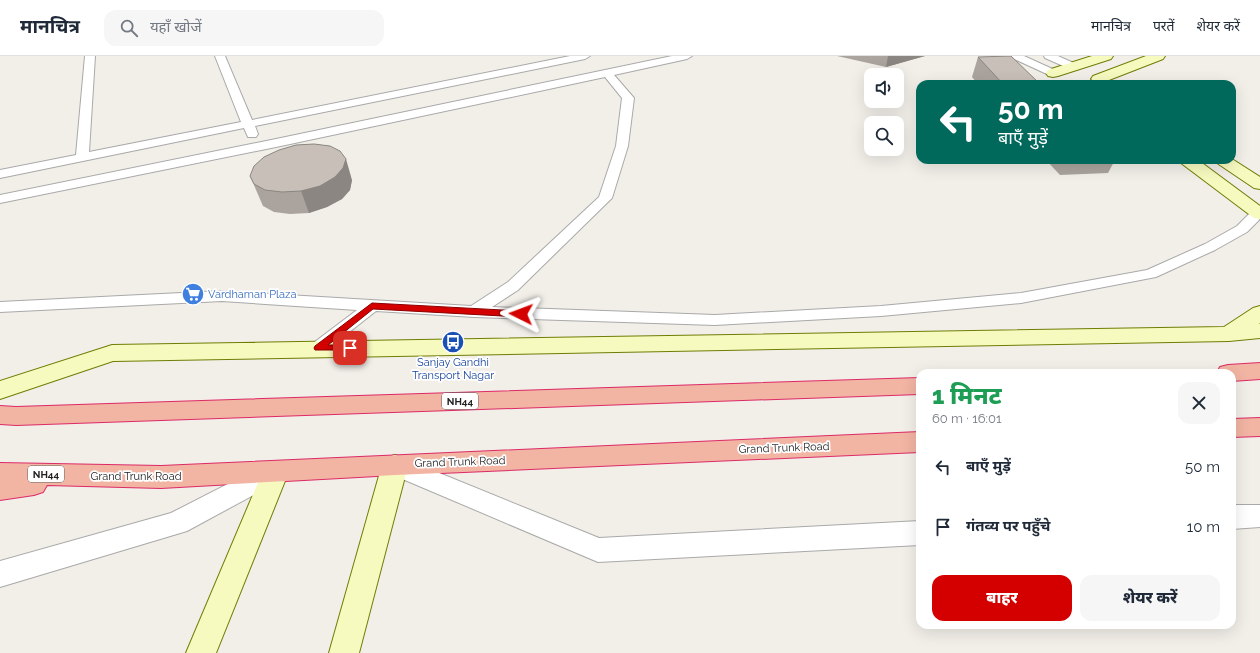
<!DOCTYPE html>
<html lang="hi">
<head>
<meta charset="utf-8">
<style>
	:root { --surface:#fff; --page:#f6f6f7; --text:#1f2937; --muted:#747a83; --line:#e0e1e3; --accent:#d40000 }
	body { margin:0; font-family:Raleway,"Noto Sans Devanagari",sans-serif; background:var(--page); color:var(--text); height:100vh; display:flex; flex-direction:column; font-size:15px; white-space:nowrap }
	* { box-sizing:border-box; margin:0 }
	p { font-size:13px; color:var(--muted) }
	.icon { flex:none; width:22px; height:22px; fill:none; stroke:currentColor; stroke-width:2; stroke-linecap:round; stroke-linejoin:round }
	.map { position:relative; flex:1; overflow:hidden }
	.panel { position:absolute; left:916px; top:313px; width:320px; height:260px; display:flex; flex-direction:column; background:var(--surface); border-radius:12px; box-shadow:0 4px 16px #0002 }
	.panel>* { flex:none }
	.banner { position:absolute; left:916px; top:24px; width:320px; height:84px; border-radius:12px; box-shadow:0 4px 16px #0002; background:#00695c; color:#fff; overflow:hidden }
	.fabs { position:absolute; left:864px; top:12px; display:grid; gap:8px }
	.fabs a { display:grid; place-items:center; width:40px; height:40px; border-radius:8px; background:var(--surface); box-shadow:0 4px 16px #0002; font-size:20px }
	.pin { position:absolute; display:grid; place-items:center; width:34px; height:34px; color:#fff; margin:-17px; border-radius:8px; box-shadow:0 2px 6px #0006 }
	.me { position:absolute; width:44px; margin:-22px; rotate:273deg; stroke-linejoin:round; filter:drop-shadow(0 0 3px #0008) }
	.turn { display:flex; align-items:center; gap:14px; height:84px; padding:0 16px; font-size:18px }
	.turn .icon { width:52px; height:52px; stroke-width:2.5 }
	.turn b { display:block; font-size:28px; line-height:34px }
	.round { display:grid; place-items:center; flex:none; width:42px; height:42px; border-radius:12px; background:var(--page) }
	.overview { display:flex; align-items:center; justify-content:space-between; height:68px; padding:0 16px }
	h1 { font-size:24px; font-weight:800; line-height:30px; color:#1e9e55 }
	.action { display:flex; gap:8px; margin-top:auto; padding:8px 16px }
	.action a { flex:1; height:46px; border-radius:12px; background:var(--accent); color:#fff; font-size:16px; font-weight:800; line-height:46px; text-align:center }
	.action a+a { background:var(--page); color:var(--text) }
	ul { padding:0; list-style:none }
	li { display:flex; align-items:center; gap:12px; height:60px; padding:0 16px }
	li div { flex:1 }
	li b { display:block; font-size:15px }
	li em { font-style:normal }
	header { display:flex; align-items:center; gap:24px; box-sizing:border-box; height:56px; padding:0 20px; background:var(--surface); border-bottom:1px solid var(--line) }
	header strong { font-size:19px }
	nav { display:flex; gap:22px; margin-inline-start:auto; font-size:14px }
	.search { width:280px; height:36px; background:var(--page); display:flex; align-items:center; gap:10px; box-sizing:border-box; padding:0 14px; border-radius:12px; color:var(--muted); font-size:15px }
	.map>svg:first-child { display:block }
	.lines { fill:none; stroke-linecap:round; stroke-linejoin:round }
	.service-casing { stroke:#a9a9a9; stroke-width:2 }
	.tertiary-casing { stroke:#a9a9a9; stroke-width:2 }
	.secondary-casing { stroke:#707d05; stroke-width:2 }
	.trunk-casing { stroke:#dc2a67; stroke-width:2 }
	.service { fill:#fff; fill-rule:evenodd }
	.tertiary { fill:#fff; fill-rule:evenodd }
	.secondary { fill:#f7fabf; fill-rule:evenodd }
	.trunk { fill:#f2b4a3; fill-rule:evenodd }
	.wall { fill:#aba49e }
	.shaded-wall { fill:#8b8681 }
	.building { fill:#c7bfb8; stroke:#8b8681 }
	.route { fill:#d40000; stroke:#8a0000 }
	.labels { text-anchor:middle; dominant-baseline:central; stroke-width:3.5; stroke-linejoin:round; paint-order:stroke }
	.shield { fill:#fff; stroke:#646464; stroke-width:1 }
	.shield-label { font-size:10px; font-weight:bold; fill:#222 }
	.shop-label { font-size:11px; fill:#366cbe; stroke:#fff; text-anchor:start }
	.transit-label { font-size:11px; fill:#164399; stroke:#fff }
	.street-label { font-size:11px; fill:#222; stroke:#fff }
</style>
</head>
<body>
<header>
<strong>मानचित्र</strong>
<div class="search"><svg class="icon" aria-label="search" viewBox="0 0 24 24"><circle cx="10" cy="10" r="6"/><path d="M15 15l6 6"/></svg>यहाँ खोजें</div>
<nav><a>मानचित्र</a><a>परतें</a><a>शेयर करें</a></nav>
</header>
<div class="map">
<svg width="1260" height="597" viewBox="0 0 1260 597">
	<rect width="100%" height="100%" fill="#f2efe9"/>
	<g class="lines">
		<g class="service-casing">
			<g id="service">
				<polygon points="85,0 95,0 89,96 241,66 215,0 225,0 252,64 570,0 590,0 585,3 255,70 258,78 256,81 248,81 244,72 0,122 0,114 76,99"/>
				<polygon points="672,0 692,0 687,3 614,19 634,42 628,90 612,142 518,234 492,251 715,259 881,250 1021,237 1147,214 1205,188 1237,170 1253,154 1260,153 1260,163 1247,176 1215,194 1156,221 1021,247 881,260 715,269 474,261 376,255 324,296 318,298 312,296 310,292 312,288 357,254 222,245 0,256 0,246 222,235 471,250 508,226 599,141 616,90 622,42 605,21 276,91 0,147 0,139 276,83"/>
				<polygon points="1011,0 1024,0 1057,15 1058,17 1057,19 1049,19 1012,2"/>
				<polygon points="1044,0 1058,0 1078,9 1079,11 1074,14 1070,13 1045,2"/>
			</g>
		</g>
		<g class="tertiary-casing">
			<g id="tertiary">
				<polygon points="395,399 599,482 920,465 920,489 598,506 386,416 382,409 386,402"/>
				<polygon points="276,405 285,408 289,415 285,422 187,475 0,531 0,505 171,457 267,408"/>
				<polygon points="1232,449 1260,449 1260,471 1232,473"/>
			</g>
		</g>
		<g class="secondary-casing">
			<g id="secondary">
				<polygon points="1092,0 1113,0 1111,3 1058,20 1053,21 1048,20 1046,17 1048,14"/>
				<polygon points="1146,0 1165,0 1163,3 1109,24 1114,28 1097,28 1091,23 1093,20"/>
				<polygon points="1232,103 1260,121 1260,133 1254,132 1217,107 1215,104 1232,104"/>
				<polygon points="1179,104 1198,104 1260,150 1260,163 1254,162 1181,107"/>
				<polygon points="1260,250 1260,267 1259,268 1260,268 1260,282 1229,285 113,305 0,343 0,325 112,289 1224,271 1253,252"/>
				<polygon points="395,399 404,402 408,409 359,597 329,597 382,409 386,402"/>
				<polygon points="276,405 285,408 289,415 216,597 186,597 263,415 267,408"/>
			</g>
		</g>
		<g class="trunk-casing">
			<g id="trunk">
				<polygon points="1260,307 1260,323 1232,325 1232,317 1217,317 1220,311 1228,309"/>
				<polygon points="920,322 920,338 16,369 0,368 0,350 16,351"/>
				<polygon points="1260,362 1260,380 1232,381 1232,363"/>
				<polygon points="920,376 920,396 395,419 161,432 47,429 43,436 34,439 0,444 0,407 161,410"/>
			</g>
		</g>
		<use href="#service" class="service"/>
		<use href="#tertiary" class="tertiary"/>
		<use href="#secondary" class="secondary"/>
		<use href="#trunk" class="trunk"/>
	</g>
	<g class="wall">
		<polygon points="837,0 925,0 886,11"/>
		<polygon points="978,1 1040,28 978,28 972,21"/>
		<polygon points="1046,104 1115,104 1108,117 1060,119"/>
		<polygon points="250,120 352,124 350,134 342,143 327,151 309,157 290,158 274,156 263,150"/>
	</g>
	<g class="shaded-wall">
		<polygon points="888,0 925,0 886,11"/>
		<polygon points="346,103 352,124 350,134 342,143 327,151 309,157 301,135"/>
	</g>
	<g class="building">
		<polygon points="1011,0 1040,28 1003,28 978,1"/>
		<polygon points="314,88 330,90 340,95 346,103 343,112 335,121 320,130 301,135 282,136 265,134 254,128 250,120 254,110 264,101 279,94 296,89"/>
	</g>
	<polygon class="route" points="372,247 521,255 526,258 521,261 373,253 328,289 350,289 355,292 353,294 315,294 314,292 315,290"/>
	<defs>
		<g id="supermarket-disc" transform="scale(1.15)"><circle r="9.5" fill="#3f7fe0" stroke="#fff"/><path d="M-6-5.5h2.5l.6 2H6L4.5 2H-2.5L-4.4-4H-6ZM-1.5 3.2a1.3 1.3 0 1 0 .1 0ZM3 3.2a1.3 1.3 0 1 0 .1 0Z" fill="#fff"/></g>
		<g id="bus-disc" transform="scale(1.15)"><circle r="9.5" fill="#1a4fb4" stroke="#fff"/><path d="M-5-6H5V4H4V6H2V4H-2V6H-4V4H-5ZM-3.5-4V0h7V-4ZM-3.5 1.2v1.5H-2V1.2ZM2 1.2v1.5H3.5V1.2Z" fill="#fff"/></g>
	</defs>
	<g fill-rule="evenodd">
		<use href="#supermarket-disc" x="193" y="238"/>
		<use href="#bus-disc" x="453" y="286"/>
	</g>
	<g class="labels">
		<g class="shield">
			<rect x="442" y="337" width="36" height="16" rx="3"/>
			<rect x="28" y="410" width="36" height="16" rx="3"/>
		</g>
		<g class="shield-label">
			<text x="460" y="345">NH44</text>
			<text x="46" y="418">NH44</text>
		</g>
		<g class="shop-label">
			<text x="208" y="238">Vardhaman Plaza</text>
		</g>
		<g class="transit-label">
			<text x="453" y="306">Sanjay Gandhi<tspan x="453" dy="13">Transport Nagar</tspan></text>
		</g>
		<g class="street-label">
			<text transform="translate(784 392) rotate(-2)">Grand Trunk Road</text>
			<text transform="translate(460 406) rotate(-2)">Grand Trunk Road</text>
			<text x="136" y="420">Grand Trunk Road</text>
		</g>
	</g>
</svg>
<div class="fabs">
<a><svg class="icon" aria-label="sound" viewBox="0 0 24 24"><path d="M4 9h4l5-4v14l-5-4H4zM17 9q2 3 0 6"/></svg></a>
<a><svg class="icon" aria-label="search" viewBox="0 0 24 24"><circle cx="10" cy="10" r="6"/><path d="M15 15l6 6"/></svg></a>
</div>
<div class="pin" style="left:350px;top:292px;background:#d93025"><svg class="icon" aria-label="arrive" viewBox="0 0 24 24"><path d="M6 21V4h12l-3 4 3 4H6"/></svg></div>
<svg class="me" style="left:521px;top:258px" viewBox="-20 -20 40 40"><path d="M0-17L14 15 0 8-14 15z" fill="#d40000" stroke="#fff" stroke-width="4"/></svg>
<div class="banner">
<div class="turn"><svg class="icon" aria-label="left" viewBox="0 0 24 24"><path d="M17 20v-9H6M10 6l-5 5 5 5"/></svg><div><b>50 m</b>बाएँ मुड़ें</div></div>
</div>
<section class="panel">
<div class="overview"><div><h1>1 मिनट</h1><p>60 m · 16:01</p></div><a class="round"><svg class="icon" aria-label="close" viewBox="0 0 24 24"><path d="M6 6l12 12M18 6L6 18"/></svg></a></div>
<ul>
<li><svg class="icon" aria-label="left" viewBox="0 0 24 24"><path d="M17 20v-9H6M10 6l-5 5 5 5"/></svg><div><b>बाएँ मुड़ें</b></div><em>50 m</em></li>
<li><svg class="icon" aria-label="arrive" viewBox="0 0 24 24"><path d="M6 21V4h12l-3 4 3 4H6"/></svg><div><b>गंतव्य पर पहुँचे</b></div><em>10 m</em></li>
</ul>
<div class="action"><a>बाहर</a><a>शेयर करें</a></div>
</section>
</div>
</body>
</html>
